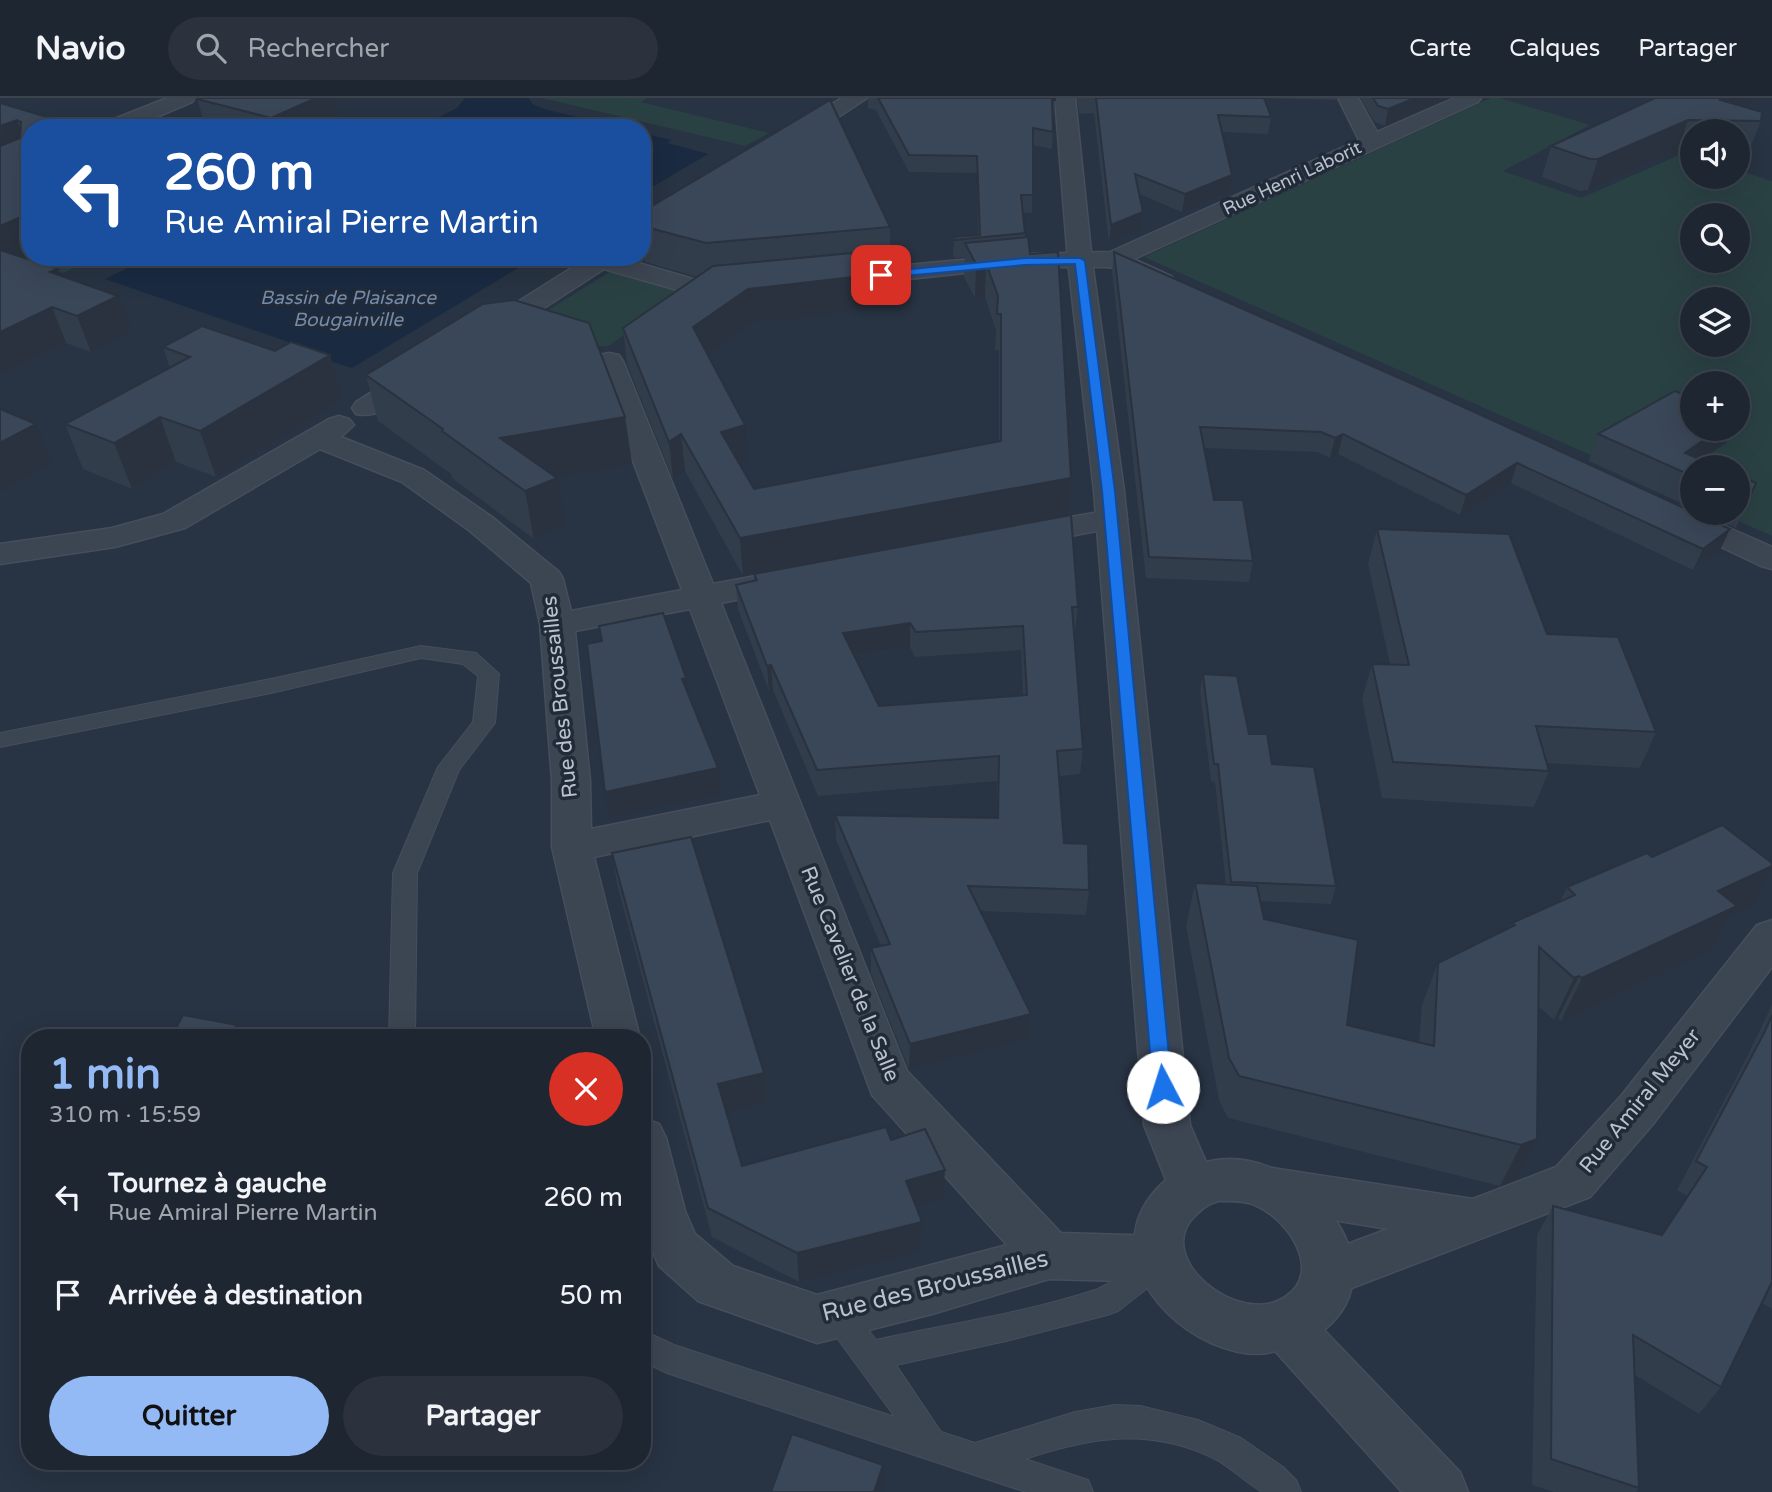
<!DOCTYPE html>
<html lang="fr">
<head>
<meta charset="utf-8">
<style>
	:root { --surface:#1e2632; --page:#2b323e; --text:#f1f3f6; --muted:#a1a5ac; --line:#3c434d; --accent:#94baf6 }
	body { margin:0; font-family:"Varela Round",sans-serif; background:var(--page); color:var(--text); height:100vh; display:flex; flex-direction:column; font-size:26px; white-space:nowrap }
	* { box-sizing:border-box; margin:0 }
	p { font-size:23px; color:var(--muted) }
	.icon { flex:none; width:38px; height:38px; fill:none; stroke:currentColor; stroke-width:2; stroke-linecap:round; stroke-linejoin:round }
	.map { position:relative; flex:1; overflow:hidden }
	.side { position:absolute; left:21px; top:931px; width:630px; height:441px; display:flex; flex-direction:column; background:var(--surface); border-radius:28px; box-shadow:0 7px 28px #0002,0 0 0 2px var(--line) }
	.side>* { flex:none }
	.banner { position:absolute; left:21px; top:21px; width:630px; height:147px; border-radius:28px; box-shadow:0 7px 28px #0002,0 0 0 2px var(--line); background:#1a4fa0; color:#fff; overflow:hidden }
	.controls { position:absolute; left:1680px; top:21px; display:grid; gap:14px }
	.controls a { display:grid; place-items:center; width:70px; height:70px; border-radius:50%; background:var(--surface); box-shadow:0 7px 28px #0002,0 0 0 2px var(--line); font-size:35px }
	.pin { position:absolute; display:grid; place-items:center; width:60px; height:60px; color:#fff; margin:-30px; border-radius:14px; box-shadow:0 4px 10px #0006 }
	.me { position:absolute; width:77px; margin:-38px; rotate:355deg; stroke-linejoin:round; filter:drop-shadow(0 0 5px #0008) }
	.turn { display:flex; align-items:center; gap:24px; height:147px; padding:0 28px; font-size:32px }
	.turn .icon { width:91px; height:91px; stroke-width:2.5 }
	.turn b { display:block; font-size:49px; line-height:60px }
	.round { display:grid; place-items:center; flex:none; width:74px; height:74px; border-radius:37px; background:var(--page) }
	.summary { display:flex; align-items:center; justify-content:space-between; height:119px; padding:0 28px }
	h1 { font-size:42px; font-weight:700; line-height:52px; color:var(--accent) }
	.primary-button { display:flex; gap:14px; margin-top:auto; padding:14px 28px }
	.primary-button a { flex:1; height:80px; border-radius:42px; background:var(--accent); color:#111; font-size:28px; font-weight:700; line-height:80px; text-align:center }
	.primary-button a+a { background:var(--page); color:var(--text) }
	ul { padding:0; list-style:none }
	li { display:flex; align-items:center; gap:21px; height:98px; padding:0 28px }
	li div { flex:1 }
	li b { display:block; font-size:26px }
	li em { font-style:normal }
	header { display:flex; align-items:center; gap:42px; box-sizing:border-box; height:98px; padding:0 35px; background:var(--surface); border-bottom:2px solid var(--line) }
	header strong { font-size:33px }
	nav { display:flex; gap:38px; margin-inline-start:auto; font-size:24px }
	.search { width:490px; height:63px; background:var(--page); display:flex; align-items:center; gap:18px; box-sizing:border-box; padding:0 24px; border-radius:38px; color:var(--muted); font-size:26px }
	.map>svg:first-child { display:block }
	.green { fill:#2a4144; fill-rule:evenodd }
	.water { fill:#1a2a41 }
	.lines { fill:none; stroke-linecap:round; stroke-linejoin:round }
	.service-casing { stroke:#464e5c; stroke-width:2 }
	.minor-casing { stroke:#464e5c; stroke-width:3 }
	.tertiary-casing { stroke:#464e5c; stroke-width:3 }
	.service { fill:#3c4552; fill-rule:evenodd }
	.minor { fill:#3c4552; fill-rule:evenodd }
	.tertiary { fill:#3c4552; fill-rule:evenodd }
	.wall { fill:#323d4c; fill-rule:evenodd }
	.shaded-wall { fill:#29323e }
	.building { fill:#3a4758; stroke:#29323e; stroke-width:2; fill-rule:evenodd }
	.route { fill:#1a73e8; stroke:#114b97; stroke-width:2 }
	.labels { text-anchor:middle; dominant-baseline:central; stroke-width:7; stroke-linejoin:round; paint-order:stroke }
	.far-street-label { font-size:18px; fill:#b9c1cc; stroke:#212a38 }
	.far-water-label { font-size:19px; font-style:italic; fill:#748baa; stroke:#212a38 }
	.street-label { font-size:21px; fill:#b9c1cc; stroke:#212a38 }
	.near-street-label { font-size:24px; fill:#b9c1cc; stroke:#212a38 }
</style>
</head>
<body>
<header>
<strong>Navio</strong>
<div class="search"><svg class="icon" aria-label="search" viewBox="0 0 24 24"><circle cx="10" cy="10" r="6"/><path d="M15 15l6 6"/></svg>Rechercher</div>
<nav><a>Carte</a><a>Calques</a><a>Partager</a></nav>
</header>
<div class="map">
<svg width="1772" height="1394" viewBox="0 0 1772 1394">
	<rect width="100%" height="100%" fill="#283343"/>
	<g class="green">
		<polygon points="542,0 647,0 641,4 769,35 745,48"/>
		<path d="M1491,0H1500L1590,27L1503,73L1581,100L1684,55L1692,57V79H1738V72L1772,83V438L1720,415H1738V369H1692V402L1144,159ZM1692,117H1738V163H1692ZM1692,201H1738V247H1692ZM1692,285H1738V331H1692Z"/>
		<polygon points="59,159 98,159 63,175 42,167"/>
		<polygon points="611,173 680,193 680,199 608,248 594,248 526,226"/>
	</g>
	<g class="water">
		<polygon points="465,0 529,0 532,6 544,11 622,30 417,30 457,10"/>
		<polygon points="642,35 671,42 667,45 708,56 642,95"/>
		<polygon points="150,159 536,159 352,270 321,260 324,256 105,181"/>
	</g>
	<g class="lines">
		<g class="service-casing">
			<g id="service">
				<polygon points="421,548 476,555 499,576 495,625 459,672 417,775 415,940 389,940 393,775 438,669 473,624 478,578 463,566 421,560 271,595 0,649 0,635 271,581"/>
				<path d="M1157,1150L1168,1154L1172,1164L1168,1174L1118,1213L1107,1217L1006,1243L896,1267L941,1334L975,1345L1075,1314L1115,1307L1140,1308L1198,1322L1241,1340L1283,1369L1296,1382L1301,1394C1289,1394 1274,1394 1263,1394C1255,1392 1230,1369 1219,1363C1153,1328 1091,1339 1025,1361L1088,1382L1093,1394H1026L667,1275L642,1263V1232L674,1247L895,1319L826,1225L822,1215L826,1205L837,1201L848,1205L876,1242C949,1226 1025,1215 1095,1192C1118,1184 1134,1159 1157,1150Z"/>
			</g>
		</g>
		<g class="minor-casing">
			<g id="minor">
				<polygon points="167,0 195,0 192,4 131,30 101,30 104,25"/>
				<polygon points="842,0 867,0 799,45 783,45 780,40 783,35"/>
				<path d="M1338,0H1358L1377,34L1454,0H1481L1478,4L1134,161L1171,178L1175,183L1171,188C1146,194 1129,169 1106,169C1008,166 909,182 811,192L802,189L798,184L802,179L811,176L1025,156L1110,154L1359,42Z"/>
				<path d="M589,159H618L717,188L721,193C711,207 692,220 675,216L671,210L688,195L604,171L496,241L487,243L478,241L474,235L478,229Z"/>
				<path d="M609,255L619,257L623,263L713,486L788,472L800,475L805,482L800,489L721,505L907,973L1061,1135L1160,1138L1178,1145L1185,1161L1178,1177L1160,1184L1049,1181L932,1216L817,1245L698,1203L659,1168L642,1129V1020L659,1026L666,1040L685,1113L695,1136L733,1168L817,1197L1007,1147L872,997L770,722L594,759L640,940H596L552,749V683L540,526L531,485L470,433L402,384L320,351L185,430L115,449L0,466V446L112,430L163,416L329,321L339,318L349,321L354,327L341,339L424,372L492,419L559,474L563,481L571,513L682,492L595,263L599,257ZM690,511L760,697L591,731L590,683L575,533Z"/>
				<path d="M418,269L428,271L432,277L428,283C408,296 381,322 356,316L352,310L356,304L408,271Z"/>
				<polygon points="1679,408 1772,449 1772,471 1761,468 1668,424 1663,417 1668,410"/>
				<polygon points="1111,412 1122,414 1127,421 1122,428 1019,448 1008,445 1003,438 1008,431 1019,428"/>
				<polygon points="1772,822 1772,869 1653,1026 1590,1099 1328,1199 1310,1192 1303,1176 1310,1160 1388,1131 1272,1112 1255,1106 1248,1091 1255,1076 1272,1070 1473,1101 1556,1069 1621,998 1757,827"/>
			</g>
		</g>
		<g class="tertiary-casing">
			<path id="tertiary" d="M1055,0H1075L1092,163L1124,393L1190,1027L1206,1064C1298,1041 1406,1166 1324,1232L1460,1374L1468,1394H1402L1275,1253C1254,1260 1230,1253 1211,1245C1146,1215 1101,1139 1166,1082L1144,1027L1094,393L1068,163ZM1218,1103C1230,1103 1244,1102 1255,1107C1288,1121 1324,1174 1285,1199C1239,1230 1150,1159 1196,1117C1203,1110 1208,1106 1218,1103Z"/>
		</g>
		<use href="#service" class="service"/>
		<use href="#minor" class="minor"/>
		<use href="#tertiary" class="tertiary"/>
	</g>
	<g class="wall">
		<path d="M868,0H1055L1054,18H1052L1053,34L1052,51L1033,47L1032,115H1023L1025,139L1030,156L1071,380L1067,417L1078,509L1075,534H1074L1083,651L1080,676L1059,678L1064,745L1089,792L1086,817L980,813L1031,916L1028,941L909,971L871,876V850L881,848L836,742L835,717L997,720V683L818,698L773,592L769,593L738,511L736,487L754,483V476L1013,428L743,478L685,373L673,381L627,266L623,230L698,179L645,164V159H642V114L890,129V166L857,169L862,178V213L750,225L708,256L748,364L739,367L754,391L999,343V252H995L996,233L985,199L975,200L964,179L965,159L955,160L953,157L954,139L978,137L977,75L909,74L876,12L868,10ZM910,549L915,559L1021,552L1023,598L879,608L854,558Z"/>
		<polygon points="1077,0 1337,0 1336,2 1264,0 1271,19 1268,36 1222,34 1232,77 1229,94 1182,114 1139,96 1143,114 1141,131 1109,145 1094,15 1079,16"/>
		<polygon points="1360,0 1451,0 1385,28 1375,24"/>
		<polygon points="1752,0 1748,10 1761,23 1749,53 1738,53 1738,33 1692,33 1692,52 1678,52 1588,92 1580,93 1542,79 1551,48"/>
		<polygon points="197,1 338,16 307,30 225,30 204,24"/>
		<polygon points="0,5 30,30 30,155 21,159 58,171 61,178 131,233 91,254 66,245 0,278"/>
		<polygon points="1114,154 1720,452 1693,472 1511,385 1460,417 1338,356 1330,360 1317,354 1204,350 1214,402 1253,463 1249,484 1146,480 1112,173"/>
		<polygon points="163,249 275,253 330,257 342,301 216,379 176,364 132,391 83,371 65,326 170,270"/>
		<polygon points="366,277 625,319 632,366 556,379 565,427 534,441 452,380 451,376 378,323"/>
		<polygon points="1692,331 1732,331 1726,345 1692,369 1692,410 1589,363 1598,336"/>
		<polygon points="1738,377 1756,385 1736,430 1703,415 1738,415"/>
		<polygon points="1377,431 1547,536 1656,634 1640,670 1546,665 1549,673 1534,709 1382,700 1362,601 1372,566 1390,566 1368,466"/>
		<polygon points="1203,576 1272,666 1336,788 1331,806 1260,803 1264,821 1347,927 1419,944 1422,907 1438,865 1510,829 1512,825 1560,804 1567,789 1652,759 1750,809 1730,819 1712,851 1561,923 1558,920 1554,922 1538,908 1537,1041 1516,1082 1500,1088 1228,1020 1219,1002 1186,828 1195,785 1226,787 1215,684 1211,683 1200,593"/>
		<polygon points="612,755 764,975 766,1004 726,1015 742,1068 891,1042 943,1101 916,1109 922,1124 921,1153 799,1184 712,1139 617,786"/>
		<polygon points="1772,907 1772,1211 1762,1205 1721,1289 1699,1316 1635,1277 1639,1390 1636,1394 1554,1394 1532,1387 1537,1137 1553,1108 1662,1137 1687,1098 1677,1092 1745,963"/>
	</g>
	<g class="shaded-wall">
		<polygon points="316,0 334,0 338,16 307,30 273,30 271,20"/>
		<polygon points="1415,0 1451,0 1385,28 1388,11"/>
		<polygon points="1723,0 1752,0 1747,13 1720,2"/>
		<polygon points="17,22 29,54 0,66 0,28"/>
		<polygon points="1688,22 1678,52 1588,92 1598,61"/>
		<polygon points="1232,77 1229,94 1182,114 1185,96"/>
		<polygon points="1143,114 1141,131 1109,145 1111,127"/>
		<polygon points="30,115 30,155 0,169 0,128"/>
		<polygon points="986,165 985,199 975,200 976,166"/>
		<polygon points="58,171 72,206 50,174"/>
		<polygon points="862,178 862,213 750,225 697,264 693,229 748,191"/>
		<polygon points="118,198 131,233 91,254 77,218"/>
		<polygon points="52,209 66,245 0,278 0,234"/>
		<polygon points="330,257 342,301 216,379 200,333"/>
		<polygon points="160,319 176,364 132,391 114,345"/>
		<polygon points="625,319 632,366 516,386 500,340"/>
		<polygon points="36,326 52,364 0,393 0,345"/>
		<polygon points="745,327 748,364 724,371 721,334"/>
		<polygon points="1719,331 1732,331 1726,345 1684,374 1685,355"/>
		<polygon points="681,336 685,373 673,381 669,344"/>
		<polygon points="1343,336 1338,356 1330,360 1335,340"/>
		<polygon points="1517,365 1511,385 1460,417 1466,397"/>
		<polygon points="557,380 565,427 534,441 525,393"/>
		<polygon points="1071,380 1067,417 743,478 740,440"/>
		<polygon points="1730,431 1720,452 1693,472 1703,451"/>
		<polygon points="910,525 910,549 844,559 843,535"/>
		<polygon points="771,567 773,592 769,593 767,568"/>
		<polygon points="686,580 689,606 682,581"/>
		<polygon points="718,670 721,696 610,719 605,694"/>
		<polygon points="1772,768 1772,771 1750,809 1730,819 1712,851 1561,923 1582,880 1718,793"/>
		<polygon points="1579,878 1558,920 1554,922 1574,880"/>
		<polygon points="1031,916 1028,941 909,971 910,946"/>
		<polygon points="237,927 243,940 228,940"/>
		<polygon points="764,975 766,1004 722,1016 718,986"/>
		<polygon points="1537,1041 1516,1082 1500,1088 1521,1047"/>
		<polygon points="945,1072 943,1101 906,1112 906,1083"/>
		<polygon points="922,1124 921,1153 799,1184 797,1155"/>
		<polygon points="883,1367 883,1391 882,1394 874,1394"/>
	</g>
	<g class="building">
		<polygon points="199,0 316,0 271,20 197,1"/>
		<polygon points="878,0 1055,0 1055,2 1052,2 1053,34 1033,30 1033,97 1021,97 1025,135 955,142 954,139 980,137 977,58 909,57"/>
		<polygon points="1096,0 1264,0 1271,19 1218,17 1232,77 1185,96 1135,76 1143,114 1111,127"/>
		<polygon points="1373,0 1415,0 1388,11 1378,8"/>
		<polygon points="1655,0 1723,0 1720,2 1762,14 1761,23 1688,22 1598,61 1590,61 1551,48"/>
		<polygon points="830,2 890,129 706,145 642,128 646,124 642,123 642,114"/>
		<polygon points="0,5 84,30 30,30 30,115 0,128 0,48 20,40 21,24 17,22 0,28"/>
		<polygon points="1028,139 1030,156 1058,154 1071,380 740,440 681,336 669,344 623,230 713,168 852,155 862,178 748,191 693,229 745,327 721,334 754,391 1001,343 1001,216 997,216 998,198 986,165 976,166 965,145"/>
		<polygon points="0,152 58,171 50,174 118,198 77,218 52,209 0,234"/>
		<polygon points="1114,154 1424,291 1730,431 1703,451 1517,365 1466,397 1343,336 1335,340 1321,334 1200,329 1214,402 1243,402 1253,463 1149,459"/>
		<polygon points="514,202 589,225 625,319 500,340 557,380 525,393 442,333 443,331 366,277 483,206"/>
		<polygon points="202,228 275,253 291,244 330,257 200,333 160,319 114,345 65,326 190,259 163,249"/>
		<polygon points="1675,293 1692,300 1692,331 1719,331 1685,355 1719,369 1692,369 1692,378 1598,336"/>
		<polygon points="0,311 36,326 0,345"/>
		<polygon points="1738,377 1756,385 1748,403 1738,398"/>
		<path d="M1071,417L1078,509H1072L1083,651L1057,653L1064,745L1088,746L1089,792L968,788L1031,916L910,946L871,850L890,846L835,717L998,720L999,658L817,672L771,567L767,568L736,487L757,482L754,476ZM910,525L916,534L1023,528L1027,597L879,608L843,535Z"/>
		<polygon points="1377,431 1509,436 1547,536 1618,539 1656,634 1536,628 1549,673 1393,664 1372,566 1409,567"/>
		<polygon points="663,515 686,580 682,581 718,670 605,694 587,546 602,543 599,528"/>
		<polygon points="1203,576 1237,578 1249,636 1267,636 1272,666 1314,669 1336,788 1231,784 1218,666 1214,666"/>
		<polygon points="1722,727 1772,765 1772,768 1718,793 1737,808 1582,880 1579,878 1574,880 1539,849 1537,1041 1521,1047 1239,978 1229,960 1195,785 1257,788 1264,821 1358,842 1347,927 1434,948 1438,865 1515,827 1512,825 1575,797 1567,789 1647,755 1652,759"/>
		<polygon points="691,739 764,975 718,986 742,1068 886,1029 891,1042 925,1031 945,1072 906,1083 922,1124 797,1155 708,1110 612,755"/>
		<polygon points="183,917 237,927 228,940 171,940"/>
		<polygon points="1772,917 1772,1184 1721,1289 1633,1237 1639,1390 1551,1361 1553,1108 1662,1137 1707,1069 1696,1063 1765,933"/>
		<polygon points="792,1336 883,1367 874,1394 771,1394"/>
	</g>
	<polygon class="route" points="1025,160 1080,160 1085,163 1115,393 1172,989 1170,995 1163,997 1156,995 1153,989 1102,393 1075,166 1025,167 881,180 876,177 881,174"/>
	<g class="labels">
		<g class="far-street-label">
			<text transform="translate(1292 80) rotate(-25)">Rue Henri Laborit</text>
		</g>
		<g class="far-water-label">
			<text x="348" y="200">Bassin de Plaisance<tspan x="348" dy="22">Bougainville</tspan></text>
		</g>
		<g class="street-label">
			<text transform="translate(560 599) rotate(-96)">Rue des Broussailles</text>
			<text transform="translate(850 876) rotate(68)">Rue Cavelier de la Salle</text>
			<text transform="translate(1640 1003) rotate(-51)">Rue Amiral Meyer</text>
		</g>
		<g class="near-street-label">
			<text transform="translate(935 1188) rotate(-14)">Rue des Broussailles</text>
		</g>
	</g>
</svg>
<div class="controls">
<a><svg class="icon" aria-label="sound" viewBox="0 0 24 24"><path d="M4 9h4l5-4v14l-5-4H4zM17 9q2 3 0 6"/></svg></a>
<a><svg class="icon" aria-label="search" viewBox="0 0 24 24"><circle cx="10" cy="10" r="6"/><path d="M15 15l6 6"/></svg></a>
<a><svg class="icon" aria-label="layers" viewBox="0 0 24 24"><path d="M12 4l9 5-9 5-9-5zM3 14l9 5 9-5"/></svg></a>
<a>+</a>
<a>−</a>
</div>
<div class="pin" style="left:881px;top:177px;background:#d93025"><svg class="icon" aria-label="arrive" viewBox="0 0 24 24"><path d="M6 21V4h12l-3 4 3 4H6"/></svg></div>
<svg class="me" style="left:1163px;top:989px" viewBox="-20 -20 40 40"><circle r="19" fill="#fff"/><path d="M0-13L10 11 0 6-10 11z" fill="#1a73e8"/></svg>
<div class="banner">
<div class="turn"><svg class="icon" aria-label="left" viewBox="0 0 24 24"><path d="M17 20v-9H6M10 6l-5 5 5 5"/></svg><div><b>260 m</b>Rue Amiral Pierre Martin</div></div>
</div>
<section class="side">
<div class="summary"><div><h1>1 min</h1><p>310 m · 15:59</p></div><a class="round" style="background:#d93025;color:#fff"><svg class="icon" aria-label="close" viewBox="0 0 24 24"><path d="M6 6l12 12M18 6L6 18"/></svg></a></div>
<ul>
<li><svg class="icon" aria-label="left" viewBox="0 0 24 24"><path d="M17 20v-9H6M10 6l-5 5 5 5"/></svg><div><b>Tournez à gauche</b><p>Rue Amiral Pierre Martin</p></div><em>260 m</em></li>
<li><svg class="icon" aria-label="arrive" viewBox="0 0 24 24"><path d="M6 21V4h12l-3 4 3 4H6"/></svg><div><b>Arrivée à destination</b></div><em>50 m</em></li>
</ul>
<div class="primary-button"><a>Quitter</a><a>Partager</a></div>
</section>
</div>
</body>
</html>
